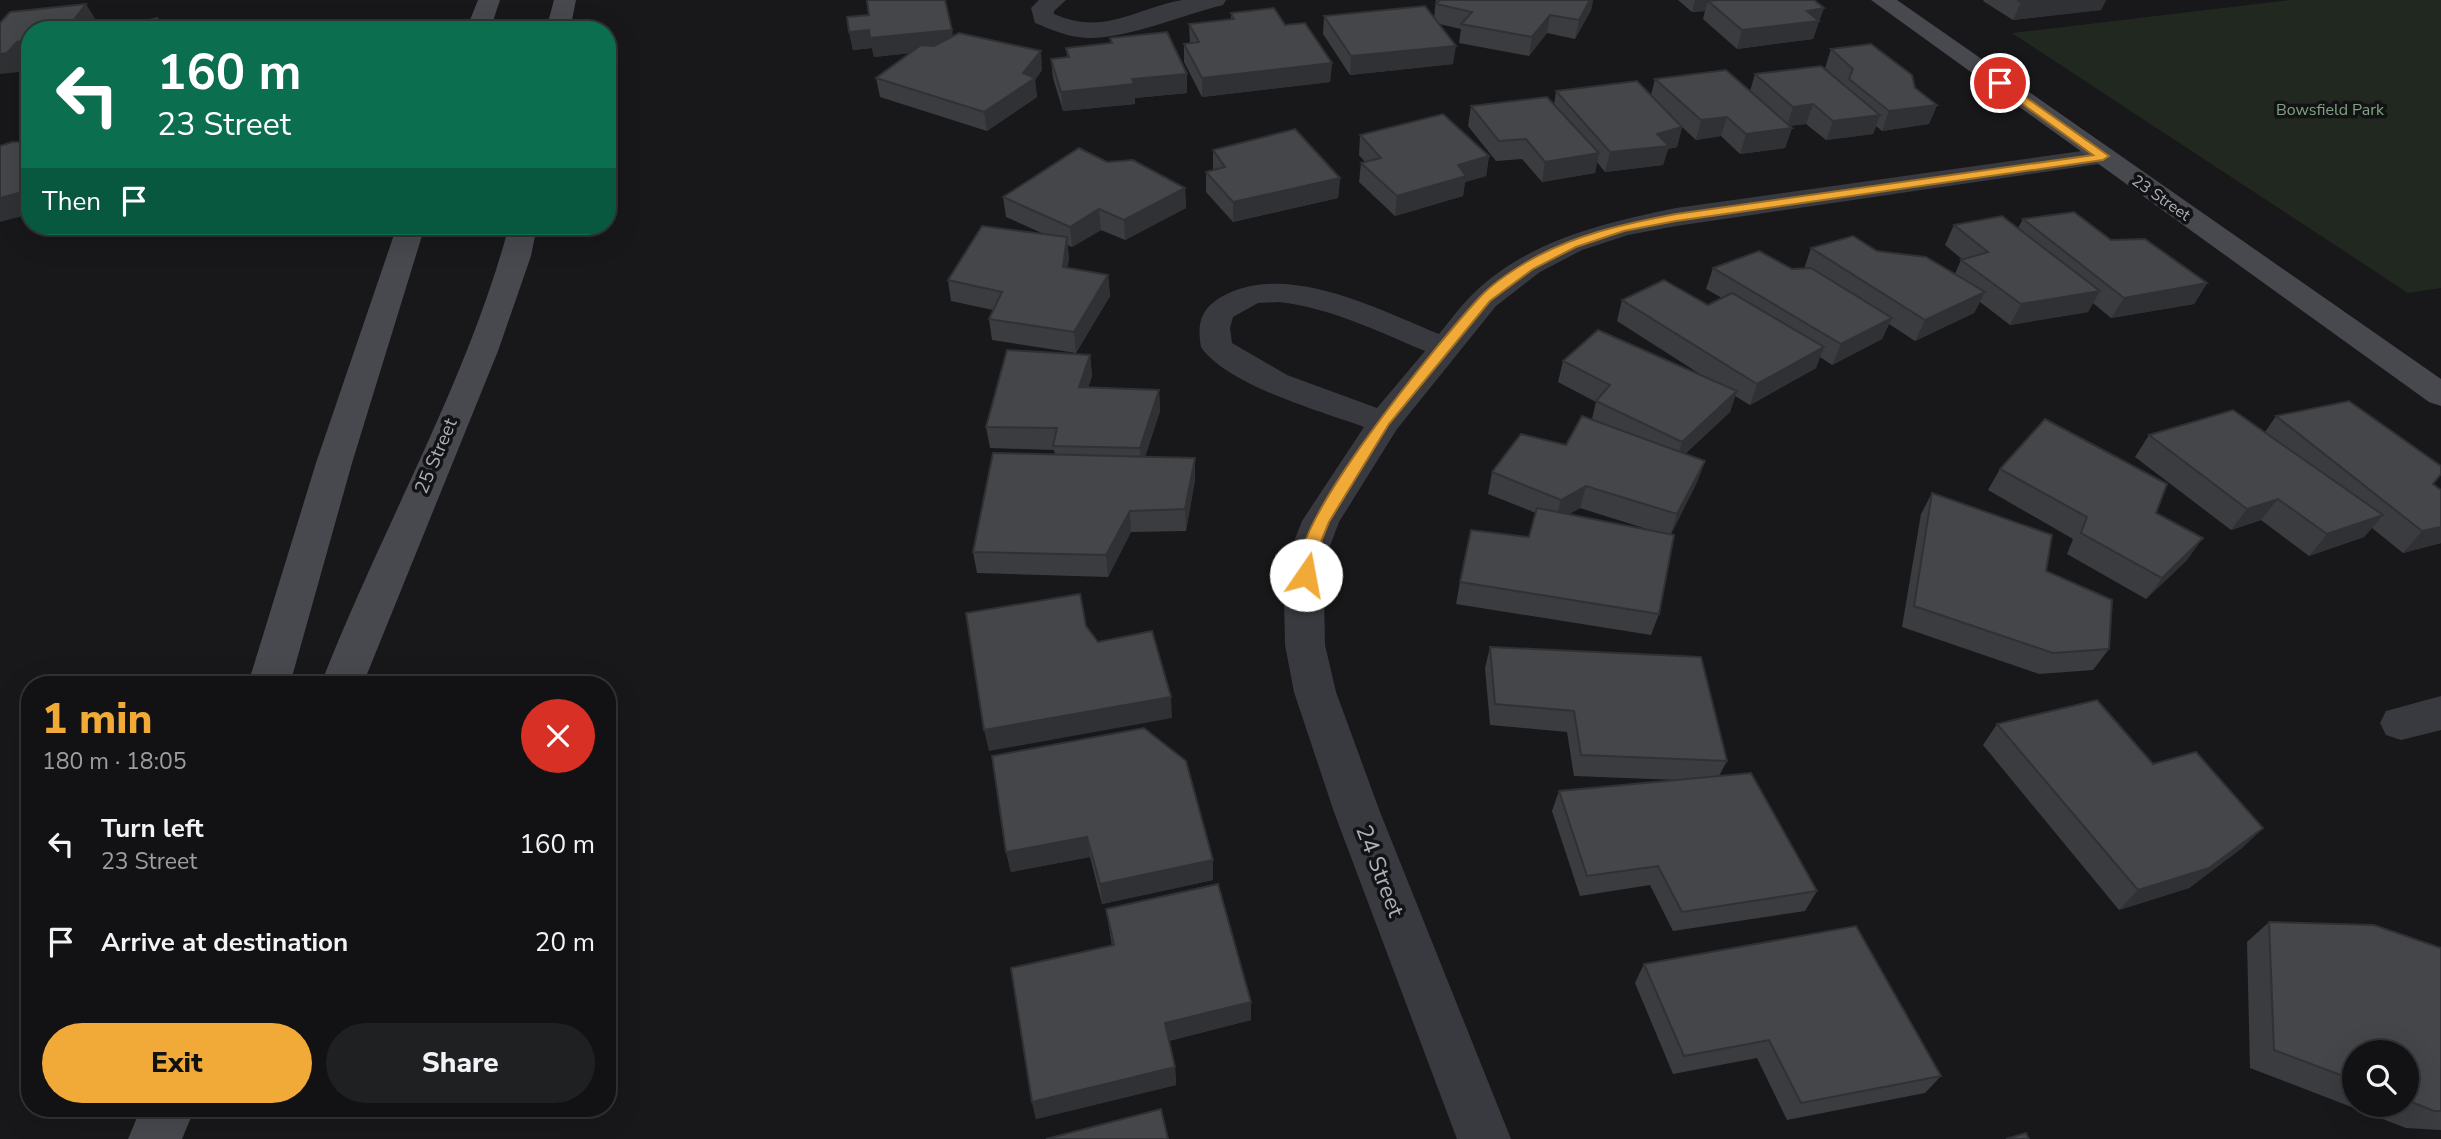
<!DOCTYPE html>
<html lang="en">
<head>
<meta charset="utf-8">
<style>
	:root { --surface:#121214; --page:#1f2022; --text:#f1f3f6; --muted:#9c9ea0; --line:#313234; --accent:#f1a938 }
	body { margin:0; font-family:"Nunito Sans",sans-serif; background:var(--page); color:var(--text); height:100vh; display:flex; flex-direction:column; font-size:26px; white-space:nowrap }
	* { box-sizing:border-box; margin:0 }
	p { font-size:23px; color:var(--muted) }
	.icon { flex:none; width:38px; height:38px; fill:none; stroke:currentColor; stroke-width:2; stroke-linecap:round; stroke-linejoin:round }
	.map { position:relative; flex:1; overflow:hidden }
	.details { position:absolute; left:21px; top:676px; width:595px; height:441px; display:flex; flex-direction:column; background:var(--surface); border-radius:28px; box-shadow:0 7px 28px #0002,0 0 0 2px var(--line) }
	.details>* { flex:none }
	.top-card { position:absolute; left:21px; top:21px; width:595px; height:214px; border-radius:28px; box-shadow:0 7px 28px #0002,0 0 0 2px var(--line); background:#0b6e4f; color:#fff; overflow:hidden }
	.fabs { position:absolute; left:2342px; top:1040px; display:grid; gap:14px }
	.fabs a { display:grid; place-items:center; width:77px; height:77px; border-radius:50%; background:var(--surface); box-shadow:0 7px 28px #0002,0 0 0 2px var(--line); font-size:35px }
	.pin { position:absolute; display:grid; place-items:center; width:60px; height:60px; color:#fff; margin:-30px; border:4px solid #fff; border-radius:50%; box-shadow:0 2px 7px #0007 }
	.me { position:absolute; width:77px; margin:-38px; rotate:12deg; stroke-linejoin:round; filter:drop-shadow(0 0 5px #0008) }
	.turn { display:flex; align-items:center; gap:24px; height:147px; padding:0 21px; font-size:32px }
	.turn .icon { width:91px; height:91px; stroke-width:2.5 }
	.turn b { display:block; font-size:49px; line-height:60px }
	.then { display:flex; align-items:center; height:66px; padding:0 21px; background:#0003; gap:14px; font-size:26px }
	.round { display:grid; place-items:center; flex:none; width:74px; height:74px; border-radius:37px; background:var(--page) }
	.headline { display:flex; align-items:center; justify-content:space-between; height:119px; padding:0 21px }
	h1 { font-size:42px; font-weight:800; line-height:52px; color:var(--accent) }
	.button { display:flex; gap:14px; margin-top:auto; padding:14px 21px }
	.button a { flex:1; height:80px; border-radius:42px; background:var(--accent); color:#111; font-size:28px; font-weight:800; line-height:80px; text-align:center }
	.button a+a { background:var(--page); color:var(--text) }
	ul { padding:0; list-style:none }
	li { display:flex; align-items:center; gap:21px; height:98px; padding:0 21px }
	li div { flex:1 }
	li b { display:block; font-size:26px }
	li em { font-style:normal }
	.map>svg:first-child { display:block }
	.green { fill:#202820 }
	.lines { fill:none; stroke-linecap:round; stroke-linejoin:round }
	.lane { fill:#393a3f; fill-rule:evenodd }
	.street { fill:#393a3f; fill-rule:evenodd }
	.secondary { fill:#47494f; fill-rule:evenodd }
	.wall { fill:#3a3c40; fill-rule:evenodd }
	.shaded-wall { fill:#303134 }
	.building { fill:#44464a; stroke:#303134; stroke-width:2 }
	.route { fill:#f1a938; stroke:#9d6e24; stroke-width:2 }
	.labels { text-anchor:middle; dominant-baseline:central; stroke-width:7; stroke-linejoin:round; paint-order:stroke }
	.far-park-label { font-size:16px; fill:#81a482; stroke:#131315 }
	.far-street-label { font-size:16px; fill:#aab0ba; stroke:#131315 }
	.street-label { font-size:19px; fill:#aab0ba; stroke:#131315 }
	.near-street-label { font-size:23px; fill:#aab0ba; stroke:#131315 }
</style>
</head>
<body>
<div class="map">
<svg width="2441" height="1139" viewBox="0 0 2441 1139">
	<rect width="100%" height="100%" fill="#18181a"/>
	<polygon class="green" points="2290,0 2441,0 2441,288 2408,293 2012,33"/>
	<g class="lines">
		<path class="lane" d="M1039,0H1066L1054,11V14C1104,36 1134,9 1182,0C1196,0 1212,0 1226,0L1223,5C1182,15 1127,39 1087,38C1068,37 1052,30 1035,23L1031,8Z"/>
		<g class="street">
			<path d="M2103,148L2113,150L2116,156L2113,162L1676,226L1628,235L1582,250L1540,272L1496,306L1397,429L1339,522L1327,554L1324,596L1325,645L1336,692L1380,812L1511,1139H1457L1334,812L1294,692L1285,645L1284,596L1289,554L1302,521L1364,427C1320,411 1227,385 1201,347C1197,324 1200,310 1221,297C1285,260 1378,309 1439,334C1450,321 1461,305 1474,293C1529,240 1604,223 1676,208ZM1279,302C1331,308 1377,331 1425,351L1377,408L1287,375L1232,343L1230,328L1233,317L1258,303Z"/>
			<polygon points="2441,696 2441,730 2401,740 2386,735 2380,723 2386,711"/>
		</g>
		<g class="secondary">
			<polygon points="478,0 500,0 490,30 466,30"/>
			<polygon points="554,0 576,0 570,30 546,30"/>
			<polygon points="1871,0 1897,0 2441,379 2441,406 2429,402"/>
			<polygon points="397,226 425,226 352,463 290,684 248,684 316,463"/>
			<path d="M509,226H537L531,256L498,351L363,684H321C380,531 466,385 509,226Z"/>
			<polygon points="141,1108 195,1108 182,1139 128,1139"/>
		</g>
	</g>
	<g class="wall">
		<polygon points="1436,0 1593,0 1591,10 1575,39 1547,33 1529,56 1459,43 1461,29 1439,24 1453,64 1350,75 1323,34 1324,16 1434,18"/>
		<polygon points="1678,0 1814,0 1818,26 1817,27 1813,39 1737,49 1703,19 1705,11 1692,12"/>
		<polygon points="1984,0 2106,0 2101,10 2013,20 1983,1"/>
		<polygon points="1231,13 1285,25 1332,63 1330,82 1202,97 1184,62 1184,44 1190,43 1189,24 1231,19"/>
		<polygon points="869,15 953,36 1042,70 1035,80 1037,97 987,131 880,97 876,78 910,53 874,57 872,48 853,50 849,32"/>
		<polygon points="1110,38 1187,93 1135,98 1135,104 1063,111 1053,78 1051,59 1067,57 1066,48 1110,43"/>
		<polygon points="1831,49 1915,88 1937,105 1929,124 1882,131 1876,126 1873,134 1826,140 1806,124 1789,126 1792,128 1785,148 1740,154 1721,136 1696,140 1682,127 1677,147 1668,149 1663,165 1605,172 1597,162 1595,173 1542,182 1522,159 1496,161 1468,126 1471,106 1554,105 1556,91 1651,95 1655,79 1750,91 1755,74 1837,79 1825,68"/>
		<polygon points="1360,135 1489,156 1486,176 1465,182 1463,196 1395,216 1359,182 1361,163 1365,162 1359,155"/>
		<polygon points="1213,150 1340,178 1338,198 1233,222 1206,192 1206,172 1213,170"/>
		<polygon points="1107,162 1185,188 1186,208 1125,240 1101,230 1072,247 1067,245 1069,258 1067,268 1108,275 1110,296 1076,353 992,340 989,319 993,310 951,301 948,280 1044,234 1006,217 1003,197"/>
		<path d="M2023,219L2111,240L2207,283L2194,304L2111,318L2093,303L2088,312L2010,325L1980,302L1974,313L1915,341L1889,324L1882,339L1832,365L1820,357L1816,368L1750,405L1735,396L1730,412L1685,454L1705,461L1697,482L1671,534L1659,614L1651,635L1456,604L1460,582L1529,537L1536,513L1488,494L1492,472L1566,445L1592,419L1596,402L1558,382L1563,361L1703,376L1617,321L1622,300L1708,305L1722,298L1706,289L1713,268L1792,269H1804L1811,248L1877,251L1955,274L1961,260H1963L1945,245L1954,225L2018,228ZM1580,508L1653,531L1569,514Z"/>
		<polygon points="1090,355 1092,376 1088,388 1159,390 1160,411 1145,457 1195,480 1186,531 1131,532 1108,577 977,573 973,552 1055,455 1054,450 990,448 986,427"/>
		<polygon points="2276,416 2433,484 2441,490 2441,543 2403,553 2372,528 2364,537 2309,556 2261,520 2231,530 2135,457 2149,435 2265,432"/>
		<polygon points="2000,469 2156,513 2187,560 2146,599 2067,554 2073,539 1988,490"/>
		<polygon points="1932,493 2046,571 2109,649 2093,670 2039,674 1902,627 1921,514"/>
		<polygon points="1490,647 1727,761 1719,776 1817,891 1805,911 1673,931 1650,885 1580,896 1552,811 1559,791 1677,780 1574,776 1567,732 1490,725 1485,668"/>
		<polygon points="1997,724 2153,764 2263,828 2242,848 2189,888 2119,910 1983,745"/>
		<polygon points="992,756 1213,880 1102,904 1090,857 1011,872 1006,852"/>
		<polygon points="1106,909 1251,1002 1251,1020 1169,1041 1175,1067 1176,1085 1036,1119 1032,1102 1112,946"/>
		<path d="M2269,922L2441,948V1130L2406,1128L2250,1068L2247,942ZM2354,1052H2406V1104H2354Z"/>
		<polygon points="1644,964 1941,1076 1925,1093 1787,1120 1757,1058 1673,1074 1635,983"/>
	</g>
	<g class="shaded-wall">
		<polygon points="1590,0 1593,0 1591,10 1575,39 1579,20"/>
		<polygon points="1695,0 1760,0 1708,1 1705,11 1692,12"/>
		<polygon points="2040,0 2106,0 2101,10 2013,20 2021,2"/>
		<polygon points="86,4 97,22 91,30 66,30"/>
		<polygon points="1824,8 1813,39 1737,49 1742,30 1807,11"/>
		<polygon points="1550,15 1547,33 1529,56 1532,37"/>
		<polygon points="869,30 952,30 955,48 874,57 872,48 853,50 849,32"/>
		<polygon points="30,39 30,60 19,72 0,74 0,54 17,42"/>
		<polygon points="1456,46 1453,64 1350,75 1351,56"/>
		<polygon points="1041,51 1042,70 1035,80 1037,97 987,131 984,112 1023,73"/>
		<polygon points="1332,63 1330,82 1202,97 1202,78"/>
		<polygon points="1187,74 1187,93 1135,98 1135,104 1063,111 1061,92 1132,79"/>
		<polygon points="1813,104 1806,124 1787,126 1793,107"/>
		<polygon points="1937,105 1929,124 1882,131 1889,111"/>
		<polygon points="1880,115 1873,134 1826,140 1833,121"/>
		<polygon points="1727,117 1721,136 1696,140 1701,120"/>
		<polygon points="30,124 30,136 22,125"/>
		<polygon points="1682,127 1677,147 1668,149 1663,165 1605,172 1610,152 1657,134"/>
		<polygon points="1792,128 1785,148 1740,154 1746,134"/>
		<polygon points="1599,153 1595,173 1542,182 1545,162"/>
		<polygon points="1489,156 1486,176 1465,182 1463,196 1395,216 1397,196 1458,165"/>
		<polygon points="1340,178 1338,198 1233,222 1233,202"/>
		<polygon points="1185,188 1186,208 1125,240 1124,220"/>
		<polygon points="30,190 30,214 0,222 0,198"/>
		<polygon points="1099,209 1101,230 1072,247 1070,227"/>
		<polygon points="1067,237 1069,258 1065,288 1063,267"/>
		<polygon points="1108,275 1110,296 1076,353 1074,332"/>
		<polygon points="2207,283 2194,304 2111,318 2124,298"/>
		<polygon points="2100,291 2088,312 2010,325 2021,304"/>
		<polygon points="1985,292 1974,313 1915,341 1925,320"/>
		<polygon points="1892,318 1882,339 1832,365 1841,344"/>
		<polygon points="1824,347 1816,368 1750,405 1757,384"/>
		<polygon points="1090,355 1092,376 1081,408 1079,387"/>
		<polygon points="1159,390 1160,411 1141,469 1140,448"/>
		<polygon points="1737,391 1730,412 1675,463 1682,442"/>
		<polygon points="1195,458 1195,480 1186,531 1185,509"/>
		<polygon points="1705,461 1697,482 1670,536 1677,514"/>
		<polygon points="1586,486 1580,508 1555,522 1561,500"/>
		<polygon points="2278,499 2261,520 2231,530 2247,509"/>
		<polygon points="1130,511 1131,532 1108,577 1106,555"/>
		<polygon points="2383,515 2364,537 2309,556 2327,534"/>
		<polygon points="2441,527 2441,543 2403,553 2422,531"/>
		<polygon points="2203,538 2187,560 2146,599 2162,578"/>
		<polygon points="1171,697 1172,718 989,751 984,730"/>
		<polygon points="2263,828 2242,848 2189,888 2119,910 2138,890"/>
		<polygon points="1087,837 1090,857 1011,872 1006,852"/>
		<polygon points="1213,860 1213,880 1102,904 1100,884"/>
		<polygon points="1251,1002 1251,1020 1166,1041 1165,1023"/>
		<polygon points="1175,1067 1176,1085 1036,1119 1032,1102"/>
	</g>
	<g class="building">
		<polygon points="867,0 945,0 952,30 870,38 869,30 849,32 847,17 869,15"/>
		<polygon points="1440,0 1590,0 1579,20 1550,15 1532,37 1461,24 1472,12 1436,4"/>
		<polygon points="1718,0 1814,0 1824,8 1807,11 1819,21 1742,30 1708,1"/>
		<polygon points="2017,0 2040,0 2021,2"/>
		<polygon points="86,4 66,30 30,30 30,39 17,42 7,53 0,54 0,23 10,12"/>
		<polygon points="1425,6 1456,46 1351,56 1324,16"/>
		<polygon points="1274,8 1285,25 1305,23 1332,63 1202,78 1184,44 1199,42 1189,24 1234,19 1231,13"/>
		<polygon points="157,18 168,30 115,30"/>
		<polygon points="1167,32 1187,74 1132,79 1134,84 1061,92 1051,59 1069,57 1066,48 1112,43 1110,38"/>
		<polygon points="959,33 1041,51 1023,73 1035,78 984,112 876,78 921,45 934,46"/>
		<polygon points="1871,44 1912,75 1915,88 1937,105 1889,111 1849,79 1853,69 1831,49"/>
		<polygon points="1821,66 1880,115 1833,121 1813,104 1793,107 1755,74"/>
		<polygon points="1726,70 1792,128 1746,134 1727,117 1701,120 1655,79"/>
		<polygon points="1637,81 1682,127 1657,134 1669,146 1610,152 1556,91"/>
		<polygon points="1547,97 1599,153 1545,162 1526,139 1499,141 1471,106"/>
		<polygon points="1443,114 1489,156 1458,165 1466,176 1397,196 1361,163 1381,158 1360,135"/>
		<polygon points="30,115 30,124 22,125"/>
		<polygon points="1295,129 1340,178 1233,202 1206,172 1225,167 1213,150"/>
		<polygon points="12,142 30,142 30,190 0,198 0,146"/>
		<polygon points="1079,148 1107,162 1133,160 1185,188 1124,220 1099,209 1070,227 1003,197"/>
		<polygon points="2074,212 2111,240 2145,239 2207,283 2124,298 2023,219"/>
		<polygon points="2002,216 2100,291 2021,304 1961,260 1988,252 1954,225"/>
		<polygon points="982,226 1067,237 1063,267 1108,275 1074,332 989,319 1002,292 948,280"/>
		<polygon points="1853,236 1877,251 1926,257 1985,292 1925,320 1811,248"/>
		<polygon points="1759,251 1792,269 1811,268 1892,318 1841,344 1713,268"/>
		<polygon points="1664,280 1708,305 1732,293 1824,347 1757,384 1622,300"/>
		<polygon points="1598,330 1737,391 1682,442 1596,401 1610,385 1563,361"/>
		<polygon points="1007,350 1090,355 1079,387 1159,390 1140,448 1053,446 1057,428 986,427"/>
		<polygon points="2349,401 2441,466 2441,474 2433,484 2441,490 2441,527 2422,531 2276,416"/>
		<polygon points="2233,410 2383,515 2327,534 2278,499 2247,509 2149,435"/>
		<polygon points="1582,416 1705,461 1677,514 1586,486 1561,500 1492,472 1521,434 1566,445"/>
		<polygon points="2045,419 2167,484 2156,513 2203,538 2162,578 2081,533 2087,517 2000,469"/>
		<polygon points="993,453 1195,458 1185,509 1130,511 1106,555 973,552"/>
		<polygon points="1932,493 2052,535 2046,571 2112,600 2109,649 2053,653 1914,606"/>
		<polygon points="1537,508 1674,535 1659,614 1460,582 1471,530 1529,537"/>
		<polygon points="1080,594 1086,626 1098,642 1152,631 1171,697 984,730 966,613"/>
		<polygon points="1490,647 1701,657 1727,761 1581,755 1574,711 1495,704"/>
		<polygon points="2097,700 2153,764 2196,752 2263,828 2209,868 2138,890 1997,724"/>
		<polygon points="1144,728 1186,761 1213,860 1100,884 1087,837 1006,852 992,756"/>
		<polygon points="1751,773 1817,891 1682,912 1658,866 1587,876 1559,791"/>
		<polygon points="1218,884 1251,1002 1165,1023 1175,1067 1032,1102 1011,968 1114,945 1106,909"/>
		<polygon points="2269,922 2374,925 2441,948 2441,1111 2434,1111 2406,1100 2406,1052 2354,1052 2354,1080 2274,1050"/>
		<polygon points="1856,926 1941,1076 1801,1103 1769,1040 1684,1056 1644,964"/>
		<polygon points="1161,1109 1168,1139 1046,1139"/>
		<polygon points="2026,1133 2029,1139 2006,1139"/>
	</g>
	<path class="route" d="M1996,81H2003L2109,156L2103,160L1676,221L1624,231L1576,247L1533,269L1490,301L1389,424L1329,522L1316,554L1312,579H1301C1278,534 1444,336 1479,298C1491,285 1510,272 1525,263C1572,235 1623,224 1676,214L2093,155L1996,85Z"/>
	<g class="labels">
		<g class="far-park-label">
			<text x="2330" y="110">Bowsfield Park</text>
		</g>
		<g class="far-street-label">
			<text transform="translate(2161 198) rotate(35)">23 Street</text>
		</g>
		<g class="street-label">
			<text transform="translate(436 456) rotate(-67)">25 Street</text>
		</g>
		<g class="near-street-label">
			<text transform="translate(1380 871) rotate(69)">24 Street</text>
		</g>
	</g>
</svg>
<div class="fabs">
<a><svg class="icon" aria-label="search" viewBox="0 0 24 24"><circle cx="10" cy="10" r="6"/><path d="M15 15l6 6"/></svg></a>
</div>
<div class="pin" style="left:2000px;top:83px;background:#d93025"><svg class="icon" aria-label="arrive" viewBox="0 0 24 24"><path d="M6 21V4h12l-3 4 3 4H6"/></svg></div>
<svg class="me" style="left:1306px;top:575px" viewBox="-20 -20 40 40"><circle r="19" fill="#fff"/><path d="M0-13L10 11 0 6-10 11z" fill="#f1a938"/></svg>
<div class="top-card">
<div class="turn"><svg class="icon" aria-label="left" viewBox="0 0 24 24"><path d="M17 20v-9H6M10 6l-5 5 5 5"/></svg><div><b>160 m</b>23 Street</div></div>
<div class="then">Then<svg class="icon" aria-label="arrive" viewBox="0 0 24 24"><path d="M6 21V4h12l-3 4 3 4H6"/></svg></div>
</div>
<section class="details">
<div class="headline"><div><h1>1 min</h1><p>180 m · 18:05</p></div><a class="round" style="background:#d93025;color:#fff"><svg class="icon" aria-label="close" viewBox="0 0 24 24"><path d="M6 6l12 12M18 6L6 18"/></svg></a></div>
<ul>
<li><svg class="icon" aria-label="left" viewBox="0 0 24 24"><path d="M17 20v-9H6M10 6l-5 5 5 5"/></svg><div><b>Turn left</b><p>23 Street</p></div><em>160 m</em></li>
<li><svg class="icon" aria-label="arrive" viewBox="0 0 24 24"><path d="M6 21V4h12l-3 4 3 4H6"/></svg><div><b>Arrive at destination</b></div><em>20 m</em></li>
</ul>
<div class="button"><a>Exit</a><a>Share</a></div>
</section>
</div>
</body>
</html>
